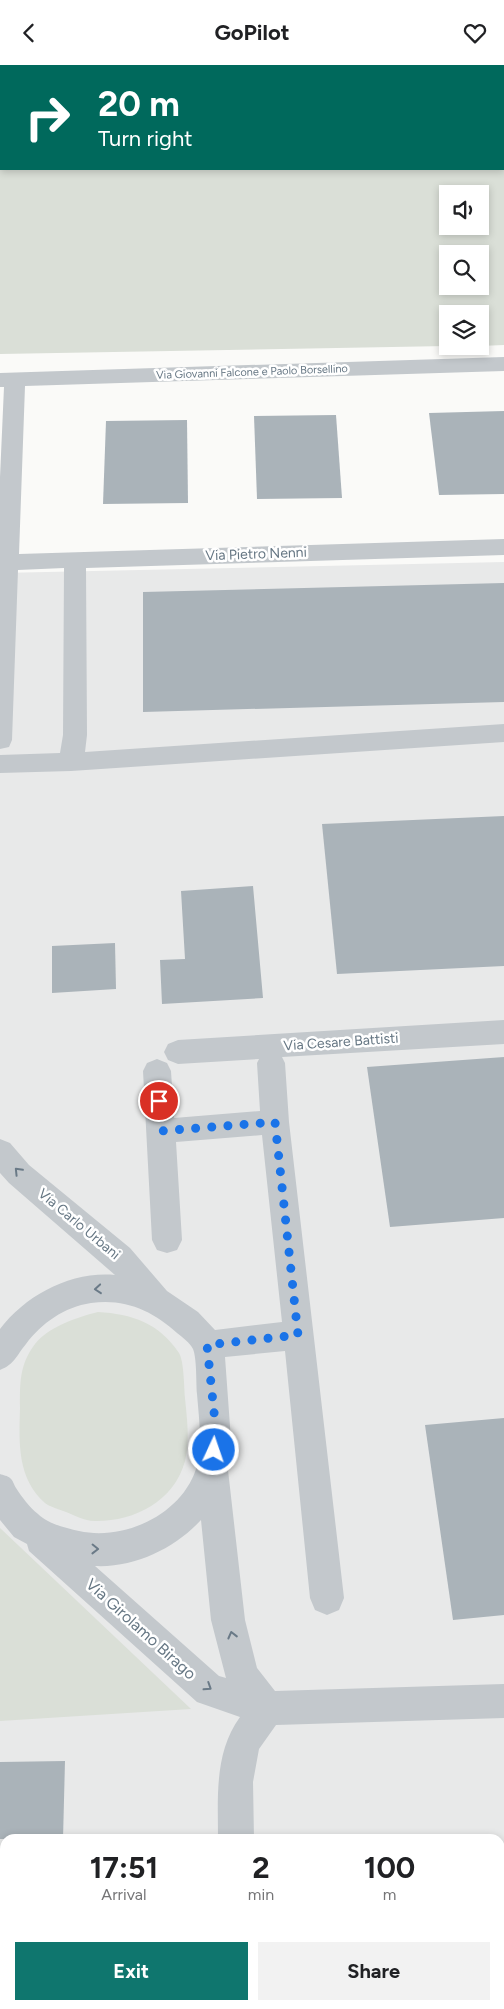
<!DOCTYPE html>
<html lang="en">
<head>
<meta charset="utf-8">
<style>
	:root { --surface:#fff; --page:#f2f2f2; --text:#202124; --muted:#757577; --accent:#0f766e }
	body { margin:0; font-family:Figtree,sans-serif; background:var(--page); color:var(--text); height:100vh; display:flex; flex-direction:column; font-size:19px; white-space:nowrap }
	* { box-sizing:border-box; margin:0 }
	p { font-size:16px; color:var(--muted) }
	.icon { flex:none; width:28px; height:28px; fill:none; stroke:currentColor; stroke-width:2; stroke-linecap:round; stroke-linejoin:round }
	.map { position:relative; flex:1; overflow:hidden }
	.panel { position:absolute; left:0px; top:1769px; width:505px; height:176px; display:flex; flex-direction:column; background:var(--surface); border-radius:15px 15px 0 0; box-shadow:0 2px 8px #0003 }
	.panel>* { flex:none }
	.top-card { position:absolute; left:0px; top:0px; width:505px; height:105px; box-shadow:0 2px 8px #0003; background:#00695c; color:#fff; overflow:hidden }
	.controls { position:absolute; left:439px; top:120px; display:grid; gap:10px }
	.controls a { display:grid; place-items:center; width:50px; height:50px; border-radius:0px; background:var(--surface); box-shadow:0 2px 8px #0003; font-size:25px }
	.pin { position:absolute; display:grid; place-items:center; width:42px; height:42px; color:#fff; margin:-21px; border:2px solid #fff; border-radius:50%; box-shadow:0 1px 5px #0007 }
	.me { position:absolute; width:55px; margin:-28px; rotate:3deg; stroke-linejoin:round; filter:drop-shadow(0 0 4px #0008) }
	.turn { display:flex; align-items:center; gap:18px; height:105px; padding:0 15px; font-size:22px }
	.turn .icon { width:65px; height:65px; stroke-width:2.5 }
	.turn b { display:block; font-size:35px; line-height:42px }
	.eta { display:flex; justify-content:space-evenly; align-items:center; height:85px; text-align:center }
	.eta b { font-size:30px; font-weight:700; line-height:35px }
	.cta { display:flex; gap:10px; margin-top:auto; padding:10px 15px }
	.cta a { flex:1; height:58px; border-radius:0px; background:var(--accent); color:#fff; font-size:20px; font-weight:700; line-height:58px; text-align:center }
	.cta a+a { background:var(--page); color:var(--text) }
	header { display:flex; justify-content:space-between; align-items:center; height:65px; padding:0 15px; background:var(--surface); font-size:22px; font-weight:700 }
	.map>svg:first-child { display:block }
	.built { fill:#e8e9e9; fill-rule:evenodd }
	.green { fill:#dadfd7; fill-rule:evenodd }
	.building { fill:#aab3b9 }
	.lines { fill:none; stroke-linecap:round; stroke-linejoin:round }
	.minor { fill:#c3c8cc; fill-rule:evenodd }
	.oneway { stroke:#6a7a87 }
	.route { stroke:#1a73e8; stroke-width:9; stroke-dasharray:0 16.2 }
	.labels { text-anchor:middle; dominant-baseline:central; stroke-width:5; stroke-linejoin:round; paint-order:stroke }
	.far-street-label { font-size:11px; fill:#657683; stroke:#fff }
	.street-label { font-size:14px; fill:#657683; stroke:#fff }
	.near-street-label { font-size:16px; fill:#657683; stroke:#fff }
</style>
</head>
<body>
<header><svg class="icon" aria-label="back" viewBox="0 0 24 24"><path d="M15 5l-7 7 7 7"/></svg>GoPilot<svg class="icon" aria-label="heart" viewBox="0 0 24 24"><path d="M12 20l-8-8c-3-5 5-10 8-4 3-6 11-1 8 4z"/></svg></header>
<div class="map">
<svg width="504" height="1944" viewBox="0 0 504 1944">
	<rect width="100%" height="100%" fill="#fafaf8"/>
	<path class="built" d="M504,497V1944H0V508ZM5,1774H500V1940H5Z"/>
	<g class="green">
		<polygon points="285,0 504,0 504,2 285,1"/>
		<path d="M504,42V280L480,281V249H448L447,281L0,289V57L1,104H504ZM448,129H480V161H448ZM448,189H480V221H448Z"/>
		<path d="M98,1247C132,1249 159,1258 179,1288C184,1296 184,1322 185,1333C187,1354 190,1375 185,1396C174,1437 133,1457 94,1456C85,1456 74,1450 66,1447C59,1444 50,1442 45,1438C17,1413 19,1378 20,1343C20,1319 19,1300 35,1279C48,1262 78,1252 98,1247Z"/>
		<polygon points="0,1463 191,1644 0,1656"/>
	</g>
	<g class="building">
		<polygon points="504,346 504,429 439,430 429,348"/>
		<polygon points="336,350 342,433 257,434 254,351"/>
		<polygon points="187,355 188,438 103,439 106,356"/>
		<polygon points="504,518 504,637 143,647 143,527"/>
		<polygon points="504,751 504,901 337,909 322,759"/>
		<polygon points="253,821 263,933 162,939 160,895 185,894 181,826"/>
		<polygon points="115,878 116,924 52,928 52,881"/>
		<polygon points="504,992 504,1153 390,1162 367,1002"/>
		<polygon points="504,1353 504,1550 453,1555 425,1360"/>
		<polygon points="65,1696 63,1774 0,1774 0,1697"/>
	</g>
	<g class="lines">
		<g class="minor">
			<rect x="0" y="35" width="1" height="10"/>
			<polygon points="504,292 504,306 25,321 19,489 504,474 504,490 86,503 87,670 85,687 504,659 504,677 71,706 0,708 0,690 60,688 63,670 64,503 18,505 12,675 9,682 0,684 0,412 4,322 0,322 0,308"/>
			<path d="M504,955V979L282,992L285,998L289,1057L344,1533L339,1545L327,1550L315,1545L310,1533L285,1286L225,1292L231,1375L228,1405L245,1555L257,1603L275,1626L504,1619V1653L276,1660L259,1684L253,1717L254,1774H218C218,1732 214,1688 240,1652L197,1637L29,1486L27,1479L14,1472L0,1455V1409C3,1410 8,1411 10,1413C13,1415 14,1420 16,1423C22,1432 29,1442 38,1449C48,1459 66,1463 79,1466C124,1476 181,1450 196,1404C203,1381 199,1354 197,1329C196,1318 197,1294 193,1284C190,1278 182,1272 177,1268C153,1246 125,1233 91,1238C64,1242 42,1258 26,1279C16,1291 15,1299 0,1305V1264C26,1230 71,1206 115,1210L9,1118L0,1108V1074L10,1078L29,1100L130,1183L167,1226L198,1247L215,1265L282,1257L262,1070L176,1077L182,1175L177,1185L167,1188L157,1185L152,1175L143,1006L147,998L157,994L167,998L171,1006L174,1053L260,1046L257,998L259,994L178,999L168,995L164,987L168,979L178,975ZM201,1455L211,1555L226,1613L219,1611L95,1501C135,1503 175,1483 201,1455Z"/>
			<rect x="219" y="1940" width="38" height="4"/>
		</g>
	</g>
	<defs><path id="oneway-chevron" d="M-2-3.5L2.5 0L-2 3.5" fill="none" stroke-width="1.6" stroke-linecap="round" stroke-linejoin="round" transform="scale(1.25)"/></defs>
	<g class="oneway">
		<use href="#oneway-chevron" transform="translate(18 1106) rotate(-134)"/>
		<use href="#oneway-chevron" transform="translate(98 1224) rotate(175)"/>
		<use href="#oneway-chevron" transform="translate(95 1484) rotate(1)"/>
		<use href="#oneway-chevron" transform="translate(232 1570) rotate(-104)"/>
		<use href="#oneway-chevron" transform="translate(208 1622) rotate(33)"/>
	</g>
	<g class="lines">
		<polyline class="route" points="159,1036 161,1066 275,1057 298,1270 207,1280 216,1366 214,1385"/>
	</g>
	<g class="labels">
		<g class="far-street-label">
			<text transform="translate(252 307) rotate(-2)">Via Giovanni Falcone e Paolo Borsellino</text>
		</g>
		<g class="street-label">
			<text transform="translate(256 489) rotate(-2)">Via Pietro Nenni</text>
			<text transform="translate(341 977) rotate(-4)">Via Cesare Battisti</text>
			<text transform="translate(79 1159) rotate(40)">Via Carlo Urbani</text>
		</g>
		<g class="near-street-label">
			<text transform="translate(141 1564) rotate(42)">Via Girolamo Birago</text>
		</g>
	</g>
</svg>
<div class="controls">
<a><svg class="icon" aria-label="sound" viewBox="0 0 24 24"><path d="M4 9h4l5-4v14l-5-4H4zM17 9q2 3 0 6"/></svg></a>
<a><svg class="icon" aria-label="search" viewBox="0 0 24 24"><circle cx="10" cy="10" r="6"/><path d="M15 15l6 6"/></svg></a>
<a><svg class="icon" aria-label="layers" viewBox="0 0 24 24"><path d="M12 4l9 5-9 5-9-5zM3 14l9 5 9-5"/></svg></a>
</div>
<div class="pin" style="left:159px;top:1036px;background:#d93025"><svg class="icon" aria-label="arrive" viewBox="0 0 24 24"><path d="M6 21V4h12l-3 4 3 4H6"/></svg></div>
<svg class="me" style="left:214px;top:1385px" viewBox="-20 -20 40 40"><circle r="17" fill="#1a73e8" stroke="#fff" stroke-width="3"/><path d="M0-11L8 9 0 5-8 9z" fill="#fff"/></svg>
<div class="top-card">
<div class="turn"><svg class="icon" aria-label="right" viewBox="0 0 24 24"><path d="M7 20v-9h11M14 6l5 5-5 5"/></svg><div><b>20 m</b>Turn right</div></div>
</div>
<section class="panel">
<div class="eta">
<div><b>17:51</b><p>Arrival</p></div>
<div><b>2</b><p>min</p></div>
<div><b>100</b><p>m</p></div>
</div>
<div class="cta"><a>Exit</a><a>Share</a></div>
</section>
</div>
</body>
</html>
